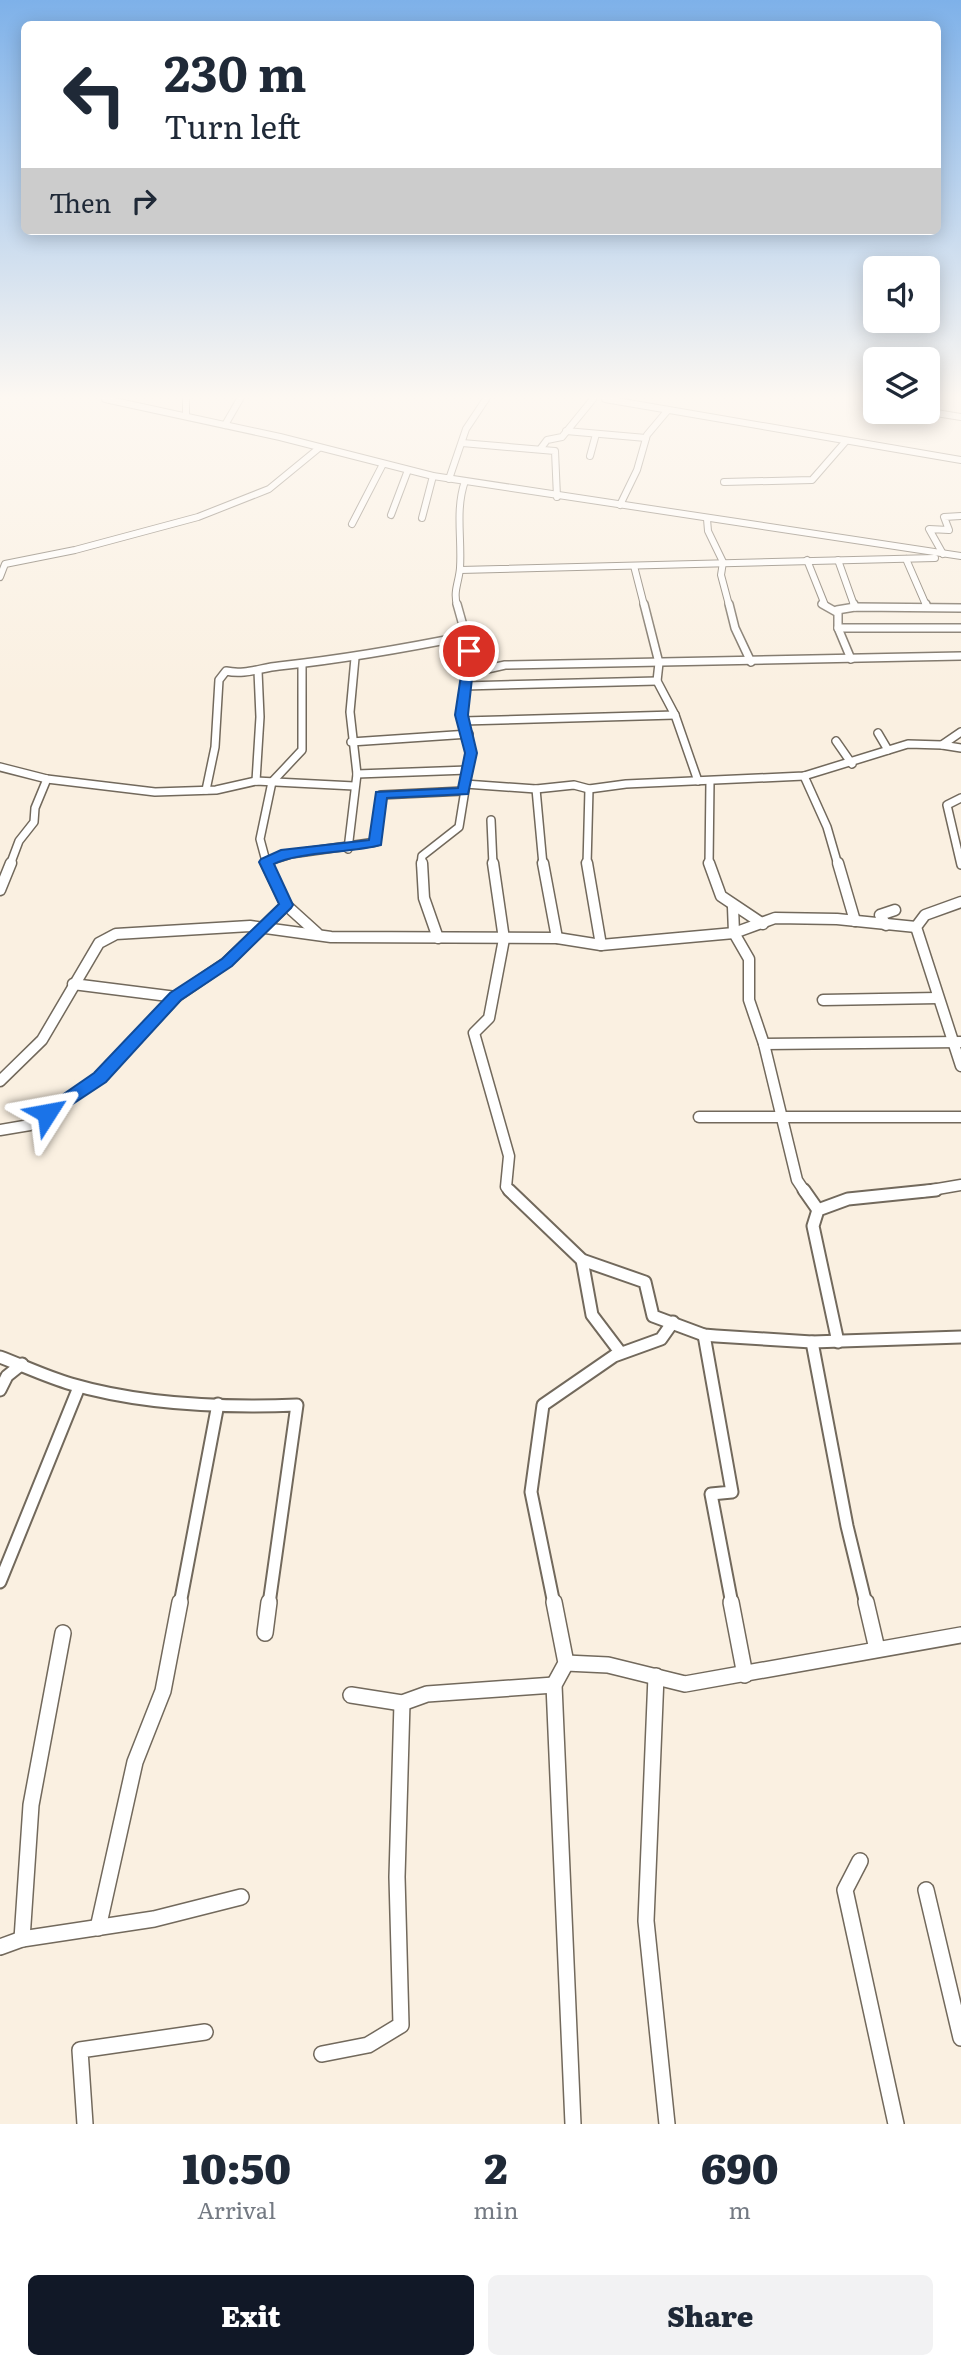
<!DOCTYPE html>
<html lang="en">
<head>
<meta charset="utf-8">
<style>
	:root { --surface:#fff; --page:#f2f2f3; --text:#1f2937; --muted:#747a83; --accent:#111827 }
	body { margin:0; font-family:Literata,serif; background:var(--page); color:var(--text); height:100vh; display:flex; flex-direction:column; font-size:26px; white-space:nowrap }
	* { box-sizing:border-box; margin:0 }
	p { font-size:23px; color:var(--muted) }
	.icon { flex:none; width:38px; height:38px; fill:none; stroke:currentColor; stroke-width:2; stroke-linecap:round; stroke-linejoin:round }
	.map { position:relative; height:2124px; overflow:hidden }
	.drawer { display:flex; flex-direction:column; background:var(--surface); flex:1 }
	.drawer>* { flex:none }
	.hud { position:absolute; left:21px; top:21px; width:920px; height:214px; border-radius:10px; box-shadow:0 4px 18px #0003; background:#fff; color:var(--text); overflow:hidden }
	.fabs { position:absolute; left:863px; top:256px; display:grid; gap:14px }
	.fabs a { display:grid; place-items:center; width:77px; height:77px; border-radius:10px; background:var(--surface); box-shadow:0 4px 18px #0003; font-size:35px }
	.pin { position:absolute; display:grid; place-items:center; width:60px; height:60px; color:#fff; margin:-30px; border:4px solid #fff; border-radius:50%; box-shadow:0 2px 7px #0007 }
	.me { position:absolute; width:77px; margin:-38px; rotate:56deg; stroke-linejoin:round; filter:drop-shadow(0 0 5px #0008) }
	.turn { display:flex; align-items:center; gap:24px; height:147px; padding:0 28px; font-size:32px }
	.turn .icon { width:91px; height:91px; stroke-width:2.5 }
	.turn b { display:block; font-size:49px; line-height:60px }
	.then { display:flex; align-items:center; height:66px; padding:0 28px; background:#0003; gap:14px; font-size:26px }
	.eta { display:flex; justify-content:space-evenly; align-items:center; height:119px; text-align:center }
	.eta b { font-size:42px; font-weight:800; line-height:49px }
	.action { display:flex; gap:14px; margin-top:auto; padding:14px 28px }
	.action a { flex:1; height:80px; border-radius:10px; background:var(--accent); color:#fff; font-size:28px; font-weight:800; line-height:80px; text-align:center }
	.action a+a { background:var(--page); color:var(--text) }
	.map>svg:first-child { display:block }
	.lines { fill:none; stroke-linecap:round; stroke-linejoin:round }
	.minor-far4-casing { stroke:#72695c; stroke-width:8 }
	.minor-far3-casing { stroke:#72695c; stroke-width:10 }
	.minor-far2-casing { stroke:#72695c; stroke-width:13 }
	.minor-far1-casing { stroke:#72695c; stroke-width:15 }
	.minor-casing { stroke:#72695c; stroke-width:18 }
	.minor-far4 { stroke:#fff; stroke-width:6 }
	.minor-far3 { stroke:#fff; stroke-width:7 }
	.minor-far2 { stroke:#fff; stroke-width:10 }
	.minor-far1 { stroke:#fff; stroke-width:11 }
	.minor { stroke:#fff; stroke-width:15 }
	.route { fill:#1a73e8; stroke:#114b97; stroke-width:2 }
</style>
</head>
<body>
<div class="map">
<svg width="961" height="2124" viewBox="0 0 961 2124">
	<rect width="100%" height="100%" fill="#faf0e1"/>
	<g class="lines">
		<g class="minor-far4-casing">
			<g id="minor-far4">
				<polyline points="105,399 280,437 433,476 961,556"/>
				<polyline points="186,399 186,415"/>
				<polyline points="605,399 961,460"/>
				<polyline points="924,411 961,417"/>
				<polyline points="225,425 240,399"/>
				<polyline points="566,431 646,438"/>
				<polyline points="462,443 555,451 557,497"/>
				<polyline points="541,448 547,440 562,437 593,399"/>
				<polyline points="590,456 596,434"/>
				<polyline points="449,479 466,429 486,399"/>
				<polyline points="724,482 812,480 846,441"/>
				<polyline points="620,505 637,470 647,435 668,410"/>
				<polyline points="391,515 408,470"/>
				<polyline points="422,518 433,476"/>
				<polyline points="707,519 708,531 723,562 721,575 729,605"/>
				<polyline points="352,524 383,464"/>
				<polyline points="943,554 929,529 949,530 944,517 961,516"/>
				<polyline points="906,559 926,605"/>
				<polyline points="807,560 825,605"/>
				<polyline points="838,560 854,605"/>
				<polyline points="634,566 644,605"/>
				<polyline points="460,570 935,558"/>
				<polyline points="0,577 5,564 75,550 198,517 269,489 319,448"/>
				<path d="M457,605C453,591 459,582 460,568C462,538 455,510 465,481"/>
			</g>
		</g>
		<g class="minor-far3-casing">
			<g id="minor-far3">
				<polyline points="644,604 659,663 657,681 675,715 698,781"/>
				<polyline points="729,604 735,628 751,662"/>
				<polyline points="822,604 838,613 838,628 851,659"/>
				<polyline points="854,604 855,607"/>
				<polyline points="926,604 927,607"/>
				<polyline points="837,610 855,607 961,608"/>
				<polyline points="838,628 961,628"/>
				<polyline points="467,667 483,670 505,665 961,656"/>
				<polyline points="464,686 657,681"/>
				<polyline points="463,721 675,715"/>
				<polyline points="961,732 942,745 961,748"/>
				<polyline points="878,733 888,750"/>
				<polyline points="836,741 852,764"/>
				<polyline points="351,742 469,734"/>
				<polyline points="0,767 47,779 155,792 216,790 256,781 354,786"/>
				<polyline points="357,774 468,770"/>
				<polyline points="804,776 827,827 838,865"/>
				<polyline points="256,781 260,717 258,671"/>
				<polyline points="465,784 536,789 574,785 589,789 626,784 804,776 908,744 942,745"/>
				<polyline points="536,789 543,865"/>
				<path d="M206,790L215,747L219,680L226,671C245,675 260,668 279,666C344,659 407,648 471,635"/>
				<polyline points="491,820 493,865"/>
				<polyline points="348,849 357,774 350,712 355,658"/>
				<polyline points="266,862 291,854 376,842 381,795 463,791"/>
				<polyline points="10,865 19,841 34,822 35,808 47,779"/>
				<polyline points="267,865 260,839 272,782 302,750 302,664"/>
				<polyline points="421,865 422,856 459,827 471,753 461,715 471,635 464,629 457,604"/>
				<polyline points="587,865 589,789"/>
				<polyline points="709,865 710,781"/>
				<polyline points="961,865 947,805 961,798"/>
			</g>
		</g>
		<g class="minor-far2-casing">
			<g id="minor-far2">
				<polyline points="266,863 286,905 317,933"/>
				<polyline points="422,863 424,898 438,938"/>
				<polyline points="493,863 504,939 489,1018 474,1033 509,1156 506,1187 511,1192"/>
				<polyline points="543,863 557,938"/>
				<polyline points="587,863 601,945"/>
				<polyline points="709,863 721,896 763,924"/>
				<polyline points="838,863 855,921"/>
				<polyline points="0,890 11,863"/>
				<polyline points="961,902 925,915 916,927 961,1066"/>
				<polyline points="733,907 734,933 749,959 749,1000 764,1044 797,1180 805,1192"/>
				<polyline points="886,925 880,915 895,910"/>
				<polyline points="73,984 176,997"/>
				<polyline points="823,1000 938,998"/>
				<polyline points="764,1044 961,1042"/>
				<polyline points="0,1081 42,1040 99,943 116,934 250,926 331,937 557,938 601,945 734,933 775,918 837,919 916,927"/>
				<polyline points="699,1117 961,1117"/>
				<polyline points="0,1130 30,1125 100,1077 176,997 227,962 286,905"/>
				<polyline points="920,1192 961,1185"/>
			</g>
		</g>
		<g class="minor-far1-casing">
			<g id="minor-far1">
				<polyline points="509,1190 582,1260 645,1282 653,1316 704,1335 716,1336 812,1342 961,1337"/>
				<polyline points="804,1190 818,1210"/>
				<polyline points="582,1260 592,1315 620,1352"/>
				<polyline points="704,1335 732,1492 711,1494 732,1604"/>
				<polyline points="812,1342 847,1526 866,1604"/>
				<polyline points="838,1342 813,1226 818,1210 848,1199 936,1190"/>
				<path d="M0,1357C24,1366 47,1377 71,1384C143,1405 223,1408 297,1405L269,1604"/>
				<polyline points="0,1390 7,1376 22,1364"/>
				<polyline points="0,1582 79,1387"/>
				<polyline points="180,1604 218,1404"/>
				<polyline points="554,1604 531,1492 543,1405 614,1356 661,1339 673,1322"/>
			</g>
		</g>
		<g class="minor-casing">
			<g id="minor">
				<polyline points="554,1602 566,1663 554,1685 573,2124"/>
				<polyline points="731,1602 745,1675"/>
				<polyline points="866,1602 877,1649"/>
				<polyline points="265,1633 269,1602"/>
				<polyline points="566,1663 608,1665 685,1684 961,1635"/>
				<polyline points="656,1676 646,1921 667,2124"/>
				<polyline points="351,1695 402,1703 427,1694 554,1685"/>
				<polyline points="860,1861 845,1890 896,2124"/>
				<polyline points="926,1890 961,2038"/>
				<polyline points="98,1928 135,1762 163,1691 180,1602"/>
				<polyline points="22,1939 31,1805 63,1633"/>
				<polyline points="0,1947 22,1939 154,1919 241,1897"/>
				<polyline points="322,2054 368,2045 401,2025 397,1877 402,1703"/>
				<polyline points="85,2124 80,2050 205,2032"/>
			</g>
		</g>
		<use href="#minor-far4" class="minor-far4"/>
		<use href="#minor-far3" class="minor-far3"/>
		<use href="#minor-far2" class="minor-far2"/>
		<use href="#minor-far1" class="minor-far1"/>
		<use href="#minor" class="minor"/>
	</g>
	<linearGradient id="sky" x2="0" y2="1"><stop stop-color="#7eb1e9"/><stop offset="0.57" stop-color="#fdf8f2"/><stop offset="1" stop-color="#fdf8f2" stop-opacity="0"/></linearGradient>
	<rect width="961" height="697" fill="url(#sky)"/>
	<path class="route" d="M465,649L475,651L468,715L477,753L468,794L387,798L381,845C350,853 297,852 274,864L293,905L291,908L232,966L181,1000L106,1082L53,1117H42V1109L94,1073L170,993L222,959L279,904L259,862L261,859L281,850L369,840L376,792L458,788L465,753L455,715Z"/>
</svg>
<div class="fabs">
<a><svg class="icon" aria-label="sound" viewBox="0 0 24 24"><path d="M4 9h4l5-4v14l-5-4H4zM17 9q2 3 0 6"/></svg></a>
<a><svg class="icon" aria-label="layers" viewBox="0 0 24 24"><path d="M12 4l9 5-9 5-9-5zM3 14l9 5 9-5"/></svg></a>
</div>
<div class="pin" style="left:469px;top:651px;background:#d93025"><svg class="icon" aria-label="arrive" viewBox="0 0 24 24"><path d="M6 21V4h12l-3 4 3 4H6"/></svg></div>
<svg class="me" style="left:47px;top:1113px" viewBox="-20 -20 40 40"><path d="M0-17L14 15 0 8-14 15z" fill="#1a73e8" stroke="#fff" stroke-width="4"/></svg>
<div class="hud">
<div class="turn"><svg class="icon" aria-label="left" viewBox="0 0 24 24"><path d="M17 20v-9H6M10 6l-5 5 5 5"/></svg><div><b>230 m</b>Turn left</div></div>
<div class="then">Then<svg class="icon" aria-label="right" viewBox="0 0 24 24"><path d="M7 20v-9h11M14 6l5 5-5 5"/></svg></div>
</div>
</div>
<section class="drawer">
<div class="eta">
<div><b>10:50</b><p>Arrival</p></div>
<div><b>2</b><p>min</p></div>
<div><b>690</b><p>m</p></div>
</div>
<div class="action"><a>Exit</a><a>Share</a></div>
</section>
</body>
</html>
